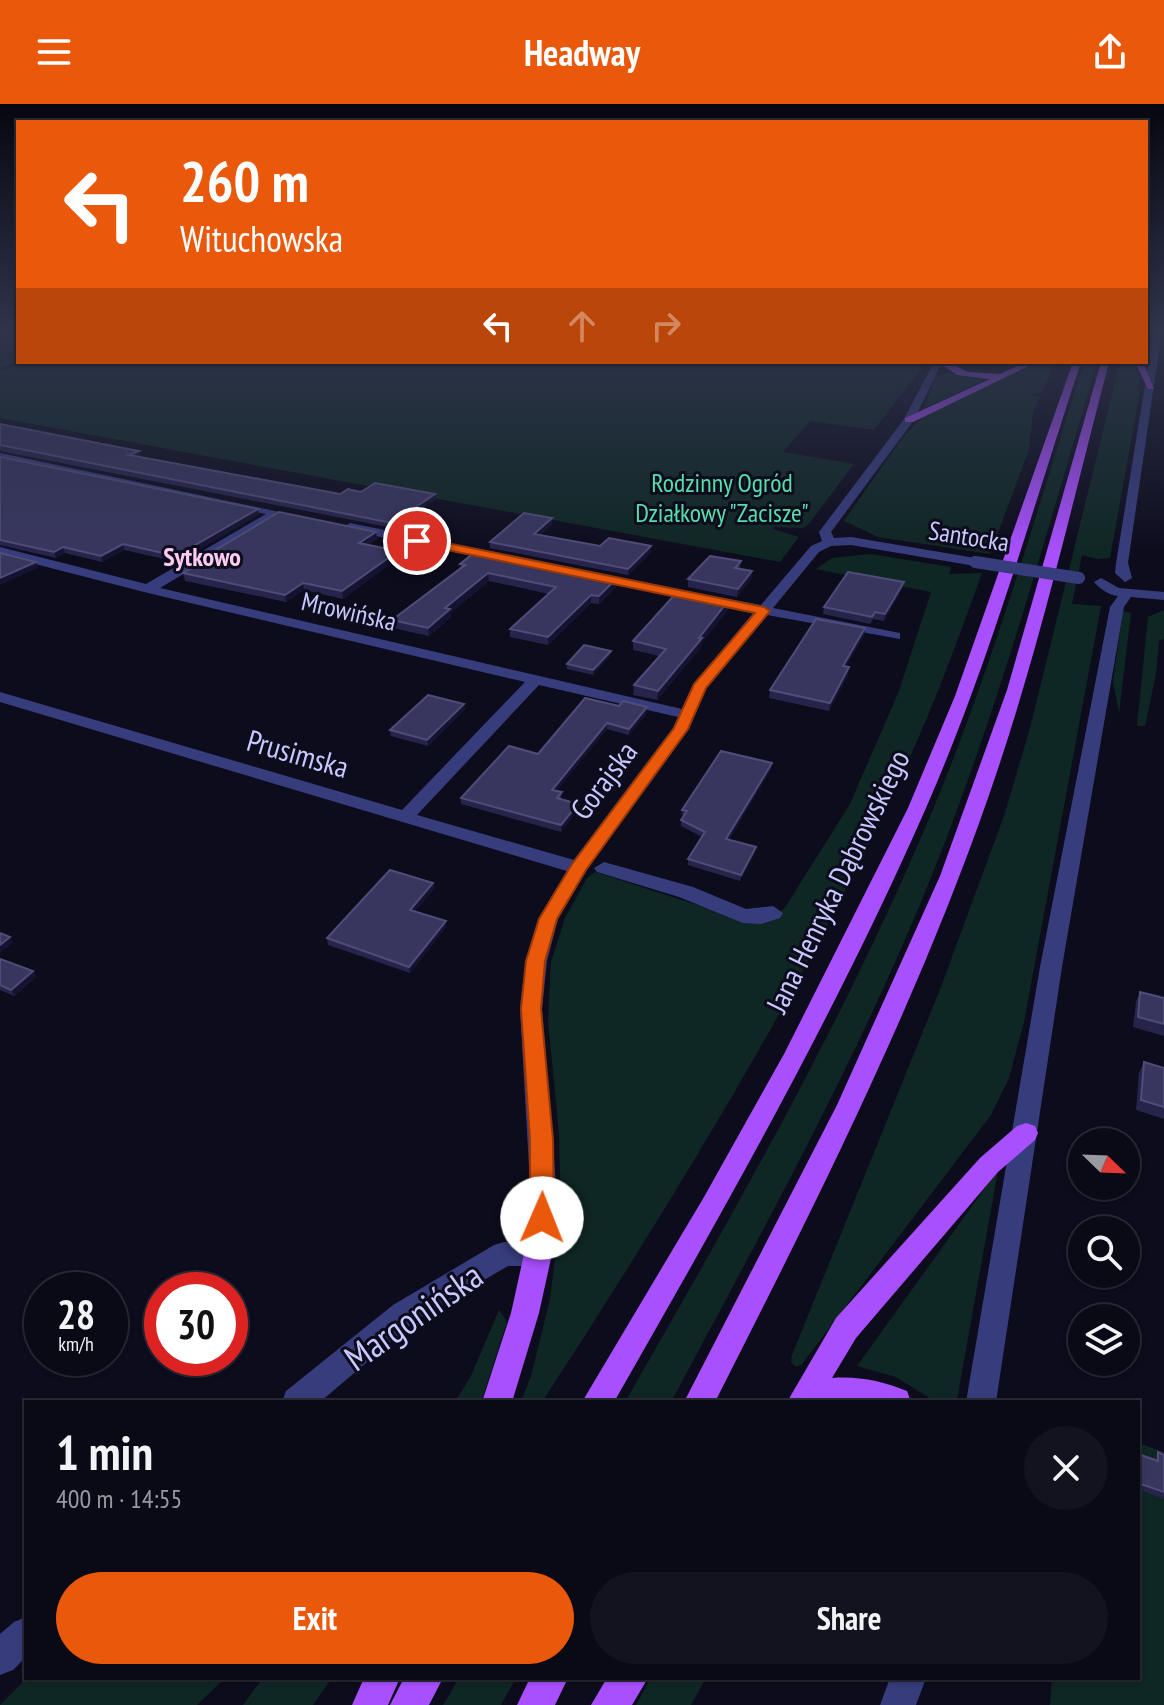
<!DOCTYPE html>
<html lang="en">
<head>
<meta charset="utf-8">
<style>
	:root { --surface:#0a0916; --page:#13121f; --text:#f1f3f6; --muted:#999aa1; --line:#2a2a35; --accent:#ea580c }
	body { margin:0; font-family:"PT Sans Narrow",sans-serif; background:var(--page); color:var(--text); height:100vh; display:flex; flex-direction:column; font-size:30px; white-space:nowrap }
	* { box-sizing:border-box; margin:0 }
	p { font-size:26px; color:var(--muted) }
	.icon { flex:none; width:44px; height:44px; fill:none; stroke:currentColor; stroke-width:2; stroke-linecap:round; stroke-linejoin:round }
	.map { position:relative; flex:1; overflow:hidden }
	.details { position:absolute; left:24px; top:1296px; width:1116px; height:280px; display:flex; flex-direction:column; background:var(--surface); border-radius:0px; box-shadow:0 2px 6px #0004,0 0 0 2px var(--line) }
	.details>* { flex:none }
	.hud { position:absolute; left:16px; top:16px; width:1132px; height:244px; border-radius:0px; box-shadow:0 2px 6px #0004,0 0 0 2px var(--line); background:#ea580c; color:#fff; overflow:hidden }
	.needle { width:52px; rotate:113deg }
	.fabs { position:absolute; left:1068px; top:1024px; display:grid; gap:16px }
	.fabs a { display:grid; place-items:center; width:72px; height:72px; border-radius:50%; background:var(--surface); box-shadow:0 2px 6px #0004,0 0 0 2px var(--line); font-size:40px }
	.speed { position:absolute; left:24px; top:1168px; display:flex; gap:16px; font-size:40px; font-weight:700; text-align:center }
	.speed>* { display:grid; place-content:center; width:104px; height:104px; border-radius:50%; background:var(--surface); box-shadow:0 2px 6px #0004,0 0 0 2px var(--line); line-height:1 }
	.speed small { font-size:20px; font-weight:400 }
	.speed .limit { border:12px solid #d22; background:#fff; color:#111 }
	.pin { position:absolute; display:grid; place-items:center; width:68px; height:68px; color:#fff; margin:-34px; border:4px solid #fff; border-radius:50%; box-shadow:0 2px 8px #0007 }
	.me { position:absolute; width:88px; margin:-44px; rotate:1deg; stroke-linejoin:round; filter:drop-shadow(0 0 6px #0008) }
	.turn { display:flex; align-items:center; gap:28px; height:168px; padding:0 32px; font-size:36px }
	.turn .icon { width:104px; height:104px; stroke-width:2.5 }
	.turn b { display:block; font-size:56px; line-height:68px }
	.lanes { display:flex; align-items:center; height:76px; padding:0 32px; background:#0003; justify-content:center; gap:40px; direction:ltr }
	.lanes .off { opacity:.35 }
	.round { display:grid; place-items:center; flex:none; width:84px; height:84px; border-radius:42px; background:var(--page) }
	.headline { display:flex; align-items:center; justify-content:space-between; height:136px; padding:0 32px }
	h1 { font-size:48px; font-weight:700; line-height:60px }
	.action { display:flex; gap:16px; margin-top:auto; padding:16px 32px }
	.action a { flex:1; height:92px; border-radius:48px; background:var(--accent); color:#fff; font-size:32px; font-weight:700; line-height:92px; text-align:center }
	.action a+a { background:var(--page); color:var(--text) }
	header { display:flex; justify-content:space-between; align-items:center; height:104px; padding:0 32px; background:var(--accent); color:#fff; font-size:36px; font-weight:700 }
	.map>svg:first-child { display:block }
	.green { fill:#0f2724 }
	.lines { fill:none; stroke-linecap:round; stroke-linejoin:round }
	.street { fill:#373c7d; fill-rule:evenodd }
	.primary { fill:#a950fe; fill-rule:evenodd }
	.street-bridge { stroke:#373c7d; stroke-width:12 }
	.wall { fill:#27244c }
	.shaded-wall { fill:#151331 }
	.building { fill:#38365f; stroke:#4f4d78; stroke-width:2 }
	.route { fill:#ea580c; stroke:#983908; stroke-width:2 }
	.labels { text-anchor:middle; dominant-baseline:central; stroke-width:6; stroke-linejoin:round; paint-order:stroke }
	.far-park-label { font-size:26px; fill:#56deac; stroke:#0d0c1d }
	.far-street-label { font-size:26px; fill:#c8c8ff; stroke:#0d0c1d }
	.far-neighbourhood-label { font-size:26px; font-weight:bold; fill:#ffcaf2; stroke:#0d0c1d }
	.street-label { font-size:30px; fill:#c8c8ff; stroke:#0d0c1d }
	.near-street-label { font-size:36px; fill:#c8c8ff; stroke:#0d0c1d }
</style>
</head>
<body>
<header><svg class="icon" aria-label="menu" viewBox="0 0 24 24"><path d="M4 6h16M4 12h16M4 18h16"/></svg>Headway<svg class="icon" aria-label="share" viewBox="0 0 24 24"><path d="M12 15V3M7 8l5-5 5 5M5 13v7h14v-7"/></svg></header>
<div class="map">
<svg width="1164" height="1601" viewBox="0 0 1164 1601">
	<rect width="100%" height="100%" fill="#0d0c1d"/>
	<g class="green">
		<polygon points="0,226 18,226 19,258 0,264"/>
		<polygon points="27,258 926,258 874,326 810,317 783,348 854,360 808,421 802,424 774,423 773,425 799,433 780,458 0,314 0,267"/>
		<polygon points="1040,258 1053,258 1049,261 1053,263 1042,289 1029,290 1040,293 1033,309 1029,346 990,450 878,433 844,417 903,333 926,310"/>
		<path d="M1084,258H1097C1047,428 1000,600 934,766C861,949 764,1124 671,1298H625C741,1096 858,892 945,676C999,540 1040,398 1084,258Z"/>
		<polygon points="1120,258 1133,258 1139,275 1139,293 1110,454 1097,455 1082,451 1072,500 1101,502 1024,918 1009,974 991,1011 802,1260 796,1263 791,1258 792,1251 941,883 1005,709 1030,624"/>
		<polygon points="948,269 990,274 924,304 936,272"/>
		<path d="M870,450L951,463L949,470L982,469C957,539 931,609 899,677C798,893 672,1098 542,1298H521L531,1272L550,1195L561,1108L559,1029L548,917L551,858L565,814L587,774L595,768L747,817L780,808L786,802L850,700L899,587L931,488L816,465L832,454Z"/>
		<polygon points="1164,506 1164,535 1159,537 1156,570 1145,622 1137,622 1148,513"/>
		<polygon points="1123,507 1131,509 1119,609 1113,577"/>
		<polygon points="998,1066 957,1296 936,1298 896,1273 857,1262"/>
		<polygon points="499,1206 507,1218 481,1298 455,1298 471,1272"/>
		<polygon points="1138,1339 1164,1348 1164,1601 1050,1601 1052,1574 1138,1574"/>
		<polygon points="27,1574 225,1574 197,1601 0,1601"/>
		<polygon points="263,1574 332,1574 313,1601 243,1601"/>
		<polygon points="459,1574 516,1574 501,1601 443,1601"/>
		<polygon points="651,1574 706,1574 691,1601 636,1601"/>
	</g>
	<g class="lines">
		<g class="street">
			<polygon points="1154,226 1162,226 1128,459 1132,474 1125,478 1115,469 1116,459"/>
			<path d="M934,258H942L914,316L831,428L834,434L851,433L975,454L981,458L975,462L851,441L831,442L819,448L773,504L900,529V535L767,511L706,584L689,625L586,766L558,815L547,857L542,905L556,1080L552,1150L548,1159L538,1162H508L450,1196L413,1219L320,1298H282L286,1287L393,1201L494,1141L504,1138H525L530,1080L520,905C526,844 535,819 567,767L0,598V588L402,706L525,578L148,489L0,451V443L146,480L266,410L0,355V349L308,414L302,418L278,413L160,484L682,605L694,580L754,508L589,475L582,471L584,468L761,501L811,442L822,437L819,428L904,315ZM539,581L678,613L673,624L574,756L417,711Z"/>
			<polygon points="350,419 499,449 505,453 499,457 346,426 344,423"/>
			<path d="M1101,474L1119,484L1164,488V496L1131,493L1124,503L1062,863L996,1298H966L1040,863L1110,503L1118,492C1109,491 1100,485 1094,478Z"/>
			<polygon points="604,758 693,783 746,805 773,802 783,809 780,814 761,820 743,819 679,793 597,768 594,764"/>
			<polygon points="26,1513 26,1553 13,1566 0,1571 0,1530 14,1518"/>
			<polygon points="890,1574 926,1574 916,1601 880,1601"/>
		</g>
		<g class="primary">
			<polygon points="938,258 947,258 968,268 1000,270 1026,258 1037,258 913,318 905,318 905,314 990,275 957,271"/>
			<path d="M1073,258H1081C1032,407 989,560 926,704C836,909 725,1104 614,1298H582L704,1093L784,950L908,704L955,592Z"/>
			<path d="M1101,258H1109C1071,404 1038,551 988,694C915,903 815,1101 715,1298H684L837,1001L940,772L1007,586Z"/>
			<polygon points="1135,258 1143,258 1154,285 1148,285"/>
			<path d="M1026,1019L1035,1022L1038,1029L1035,1036L998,1068L856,1234L832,1274C859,1272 882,1277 907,1287L911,1298H787L836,1214L980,1054L1017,1022Z"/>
			<polygon points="538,1138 548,1141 552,1150 539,1209 512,1298 482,1298 511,1209 524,1150 528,1141"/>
			<polygon points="364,1574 400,1574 388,1601 352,1601"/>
			<polygon points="404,1574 443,1574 429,1601 390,1601"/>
			<polygon points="530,1574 568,1574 555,1601 517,1601"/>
			<polygon points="607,1574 648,1574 632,1601 591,1601"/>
		</g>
		<polyline class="street-bridge" points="975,458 1079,474"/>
	</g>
	<g class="wall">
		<polygon points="0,320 139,347 140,352 138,353 340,390 361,388 435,390 436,395 393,424 0,347"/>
		<polygon points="0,353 259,410 178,458 124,446 102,458 65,449 56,454 0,441"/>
		<polygon points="552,420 540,431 600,442 651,442 651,448 628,471 490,444 490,438"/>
		<polygon points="376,428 377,435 368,441 398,454 343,495 304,486 286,498 185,477 183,469 200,459 199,456"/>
		<polygon points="741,457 740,465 752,467 751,475 737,493 688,483 688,475"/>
		<polygon points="460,460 616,483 599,500 591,499 548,541 510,533 510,525 549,490 489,477 450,509 451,513 429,532 393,524 392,516 461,465"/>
		<polygon points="904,478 902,485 884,517 873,515 870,520 823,510 824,503"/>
		<polygon points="728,497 728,506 702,538 701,543 657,596 633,591 634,581 659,552 633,546 633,537"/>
		<polygon points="865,524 864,531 846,562 848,571 829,607 769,594 770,586"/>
		<polygon points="611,547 610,552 593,571 567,565 567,560"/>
		<polygon points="585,594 647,609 629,631 607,625 556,687 562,688 561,695 578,700 578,706 561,728 461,700 461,694 538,650"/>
		<polygon points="465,605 428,642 391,632 390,626"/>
		<polygon points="771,665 729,736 756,743 755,749 740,777 688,761 688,755 702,733 681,722 681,716 684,712 682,711 682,706"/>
		<polygon points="433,779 434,785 415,807 446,817 446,823 410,869 328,841 327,834"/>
		<polygon points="0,855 33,867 36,873 14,892 0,886"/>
		<polygon points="1140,888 1164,894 1164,932 1133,923 1136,898"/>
		<polygon points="1144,958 1164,964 1164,1015 1136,1006 1139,969"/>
		<polygon points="1158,1348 1164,1351 1164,1395 1138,1385 1138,1350 1154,1356"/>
	</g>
	<g class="shaded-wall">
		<polygon points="139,347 140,352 130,357 129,351"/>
		<polygon points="435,390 436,395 393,424 392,419"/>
		<polygon points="258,405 259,410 178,458 176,452"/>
		<polygon points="552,414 552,420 534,436 534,430"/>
		<polygon points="376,428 377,435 360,446 359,439"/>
		<polygon points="123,440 124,446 102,458 101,452"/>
		<polygon points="651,442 651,448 628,471 628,465"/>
		<polygon points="63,443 65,449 56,454 54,448"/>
		<polygon points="398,447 398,454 343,495 342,487"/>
		<polygon points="36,458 38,464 0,481 0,474"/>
		<polygon points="752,467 751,475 737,493 738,485"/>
		<polygon points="488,469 489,477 450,509 451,513 429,532 428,524 445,504"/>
		<polygon points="616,475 616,483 599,500 599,492"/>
		<polygon points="904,478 902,485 884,517 885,510"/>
		<polygon points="303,479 304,486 286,498 285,491"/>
		<polygon points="591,491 591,499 548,541 548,533"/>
		<polygon points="728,497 728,506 702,538 701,543 657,596 658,587"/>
		<polygon points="865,524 864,531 841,570 843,562"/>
		<polygon points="611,547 610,552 593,571 593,566"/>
		<polygon points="849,563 848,571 829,607 830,599"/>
		<polygon points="464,600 465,605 428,642 427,636"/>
		<polygon points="647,603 647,609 629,631 629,625"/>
		<polygon points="607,619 607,625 552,692 552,686"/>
		<polygon points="772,659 771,665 726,741 726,735"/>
		<polygon points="578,700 578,706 561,728 561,721"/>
		<polygon points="756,743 755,749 740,777 741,771"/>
		<polygon points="433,779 434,785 411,812 410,806"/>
		<polygon points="446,817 446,823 410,869 409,863"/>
		<polygon points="10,833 13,839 0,849 0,841"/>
		<polygon points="33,867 36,873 14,892 11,886"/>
	</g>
	<g class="building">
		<polygon points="0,320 139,347 129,351 340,390 348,385 361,388 375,379 435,390 392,419 0,341"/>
		<polygon points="0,353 258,405 176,452 123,440 101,452 63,443 54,448 0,436"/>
		<polygon points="279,408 376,428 359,439 398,447 342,487 303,479 285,491 183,469 204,457 199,456"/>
		<polygon points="524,409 552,414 534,430 600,442 609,434 651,442 628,465 490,438"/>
		<polygon points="476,447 616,475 599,492 591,491 548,533 510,525 556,483 488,469 445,504 450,505 428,524 392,516 465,461 460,460"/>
		<polygon points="0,449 36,458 0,474"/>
		<polygon points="710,452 741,457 735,464 752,467 738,485 688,475"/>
		<polygon points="848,468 904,478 885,510 875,508 872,513 824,503"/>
		<polygon points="678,487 728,497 699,534 702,534 658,587 634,581 666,545 633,537"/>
		<polygon points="816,515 865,524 843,562 849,563 830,599 770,586"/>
		<polygon points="584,541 611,547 593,566 567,560"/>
		<polygon points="428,591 464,600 427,636 390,626"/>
		<polygon points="585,594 619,602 623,597 647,603 629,625 607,619 552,686 562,688 557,694 578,700 561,721 461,694 509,642 538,650"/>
		<polygon points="721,647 772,659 726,735 756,743 741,771 688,755 705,728 681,716 687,707 682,706"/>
		<polygon points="390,766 433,779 410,806 446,817 409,863 327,834"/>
		<polygon points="0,829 10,833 0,841"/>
		<polygon points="0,855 33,867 11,886 0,881"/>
		<polygon points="1140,888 1164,894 1164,920 1138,913"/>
		<polygon points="1144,958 1164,964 1164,1003 1141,996"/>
		<polygon points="1158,1348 1164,1351 1164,1388 1138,1379 1138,1350 1158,1357"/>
	</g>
	<linearGradient id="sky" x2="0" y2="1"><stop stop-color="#070710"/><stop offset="0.5" stop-color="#2f344c"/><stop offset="1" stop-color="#2f344c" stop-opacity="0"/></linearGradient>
	<rect width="1164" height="450" fill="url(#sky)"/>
	<polygon class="route" points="417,433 764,503 770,507 706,584 688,625 586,766 557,815 545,857 541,905 553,1036 554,1114 550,1121 542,1124 533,1121 530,1114 530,1036 521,905 526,857 539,815 572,760 674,624 694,580 755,509 413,439 412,437"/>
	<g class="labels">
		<g class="far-park-label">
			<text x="722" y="378">Rodzinny Ogród<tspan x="722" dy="30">Działkowy "Zacisze"</tspan></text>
		</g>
		<g class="far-street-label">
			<text transform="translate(969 432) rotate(9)">Santocka</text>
			<text transform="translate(349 507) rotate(13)">Mrowińska</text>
		</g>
		<g class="far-neighbourhood-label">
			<text x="202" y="452">Sytkowo</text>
		</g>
		<g class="street-label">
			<text transform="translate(298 649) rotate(16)">Prusimska</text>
			<text transform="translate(603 676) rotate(-53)">Gorajska</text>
			<text transform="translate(837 777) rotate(-64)">Jana Henryka Dąbrowskiego</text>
		</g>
		<g class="near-street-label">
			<text transform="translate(413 1212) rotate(-35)">Margonińska</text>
		</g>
	</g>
</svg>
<div class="fabs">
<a><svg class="needle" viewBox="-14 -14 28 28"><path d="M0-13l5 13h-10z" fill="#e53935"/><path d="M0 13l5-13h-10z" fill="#999aa1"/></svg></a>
<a><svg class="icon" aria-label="search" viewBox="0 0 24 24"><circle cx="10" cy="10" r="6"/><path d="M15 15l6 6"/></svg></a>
<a><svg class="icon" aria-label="layers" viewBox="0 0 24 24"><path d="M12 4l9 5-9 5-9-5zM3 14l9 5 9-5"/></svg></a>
</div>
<div class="speed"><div>28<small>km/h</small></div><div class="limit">30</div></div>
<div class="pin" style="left:417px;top:437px;background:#d93025"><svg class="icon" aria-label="arrive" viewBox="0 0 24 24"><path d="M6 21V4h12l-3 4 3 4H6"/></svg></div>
<svg class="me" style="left:542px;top:1114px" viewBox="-20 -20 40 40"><circle r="19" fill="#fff"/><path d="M0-13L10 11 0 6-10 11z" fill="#ea580c"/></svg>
<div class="hud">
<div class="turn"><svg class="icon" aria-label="left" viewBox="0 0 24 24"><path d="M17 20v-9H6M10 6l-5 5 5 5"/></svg><div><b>260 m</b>Wituchowska</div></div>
<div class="lanes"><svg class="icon" aria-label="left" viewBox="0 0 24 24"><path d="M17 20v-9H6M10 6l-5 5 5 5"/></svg><svg class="icon off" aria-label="ahead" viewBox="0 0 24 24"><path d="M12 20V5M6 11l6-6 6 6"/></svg><svg class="icon off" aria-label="right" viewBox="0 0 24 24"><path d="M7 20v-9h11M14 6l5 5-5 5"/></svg></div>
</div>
<section class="details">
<div class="headline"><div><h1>1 min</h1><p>400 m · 14:55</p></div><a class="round"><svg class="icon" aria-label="close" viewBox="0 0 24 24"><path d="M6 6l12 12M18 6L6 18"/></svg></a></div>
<div class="action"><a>Exit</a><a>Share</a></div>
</section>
</div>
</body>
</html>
